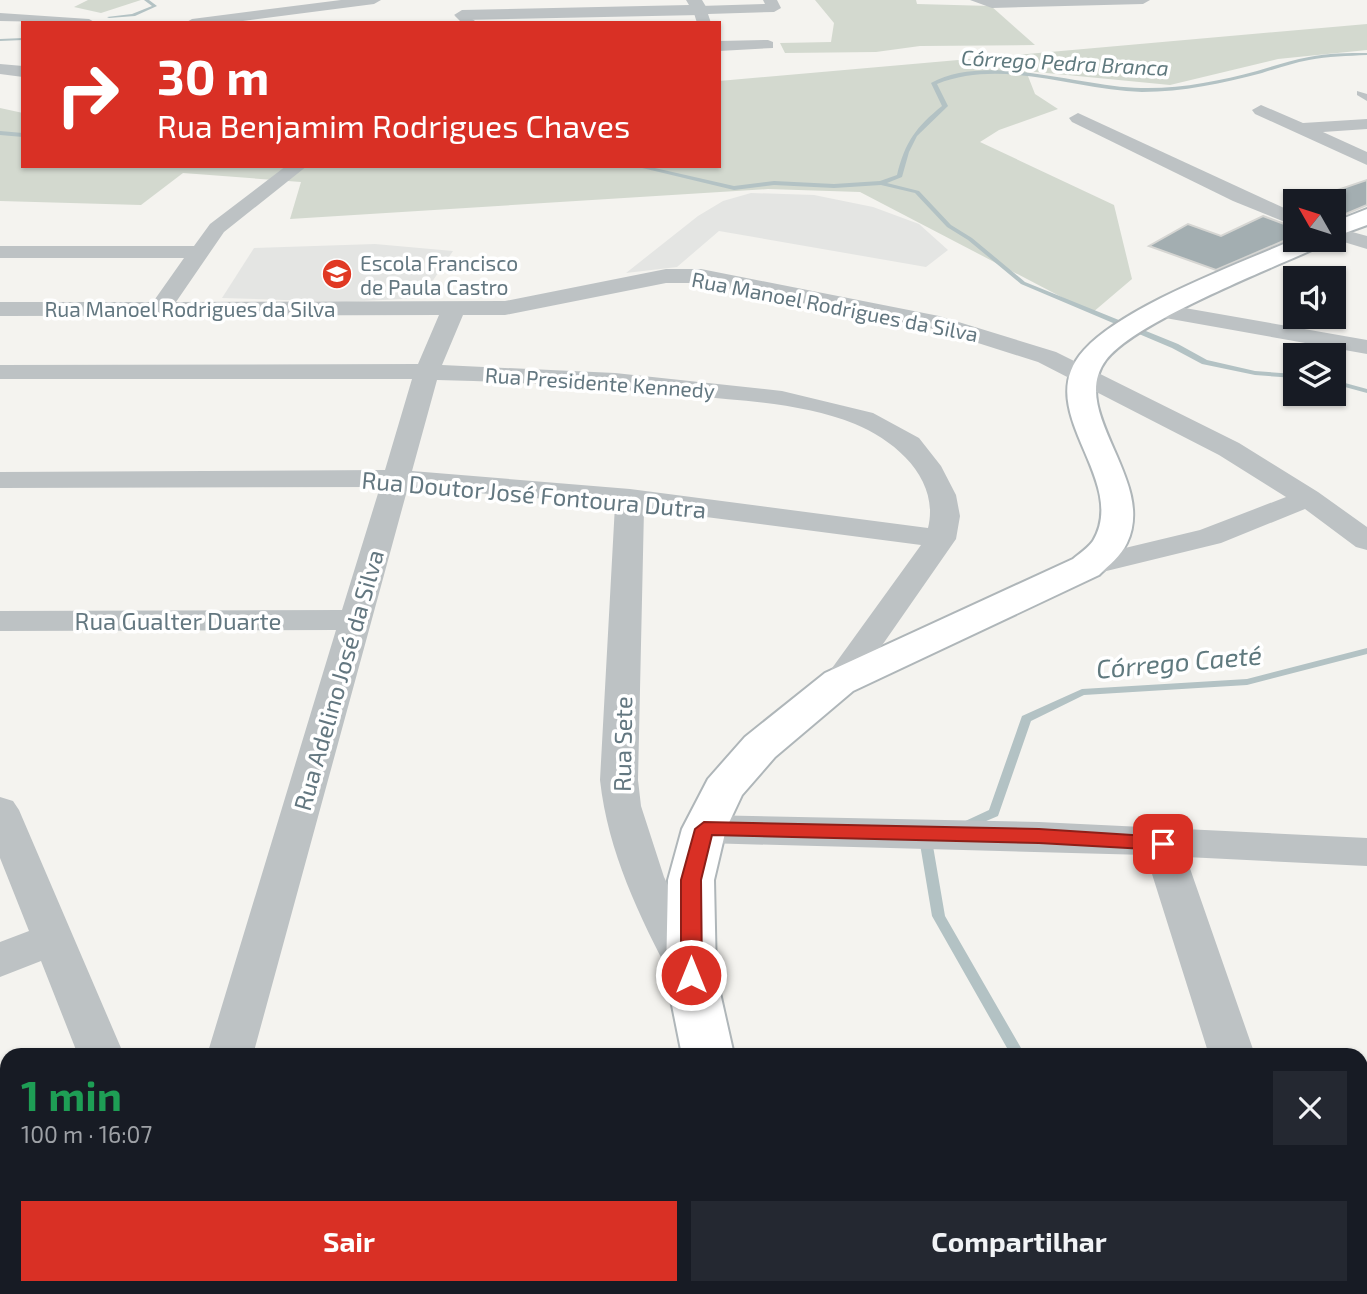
<!DOCTYPE html>
<html lang="pt">
<head>
<meta charset="utf-8">
<style>
	:root { --surface:#171b24; --page:#242831; --text:#f1f3f6; --muted:#9ea1a6; --accent:#d93025 }
	body { margin:0; font-family:"Exo 2",sans-serif; background:var(--page); color:var(--text); height:100vh; display:flex; flex-direction:column; font-size:26px; white-space:nowrap }
	* { box-sizing:border-box; margin:0 }
	p { font-size:23px; color:var(--muted) }
	.icon { flex:none; width:38px; height:38px; fill:none; stroke:currentColor; stroke-width:2; stroke-linecap:round; stroke-linejoin:round }
	.map { position:relative; flex:1; overflow:hidden }
	.details { position:absolute; left:0px; top:1048px; width:1368px; height:247px; display:flex; flex-direction:column; background:var(--surface); border-radius:21px 21px 0 0; box-shadow:0 2px 5px #0004 }
	.details>* { flex:none }
	.hud { position:absolute; left:21px; top:21px; width:700px; height:147px; border-radius:0px; box-shadow:0 2px 5px #0004; background:#d93025; color:#fff; overflow:hidden }
	.needle { width:46px; rotate:309deg }
	.tools { position:absolute; left:1283px; top:189px; display:grid; gap:14px }
	.tools a { display:grid; place-items:center; width:63px; height:63px; border-radius:0px; background:var(--surface); box-shadow:0 2px 5px #0004; font-size:35px }
	.pin { position:absolute; display:grid; place-items:center; width:60px; height:60px; color:#fff; margin:-30px; border-radius:14px; box-shadow:0 4px 10px #0006 }
	.me { position:absolute; width:77px; margin:-38px; rotate:0deg; stroke-linejoin:round; filter:drop-shadow(0 0 5px #0008) }
	.turn { display:flex; align-items:center; gap:24px; height:147px; padding:0 21px; font-size:32px }
	.turn .icon { width:91px; height:91px; stroke-width:2.5 }
	.turn b { display:block; font-size:49px; line-height:60px }
	.round { display:grid; place-items:center; flex:none; width:74px; height:74px; border-radius:0px; background:var(--page) }
	.headline { display:flex; align-items:center; justify-content:space-between; height:119px; padding:0 21px }
	h1 { font-size:42px; font-weight:700; line-height:52px; color:#1e9e55 }
	.cta { display:flex; gap:14px; margin-top:auto; padding:14px 21px }
	.cta a { flex:1; height:80px; border-radius:0px; background:var(--accent); color:#fff; font-size:28px; font-weight:700; line-height:80px; text-align:center }
	.cta a+a { background:var(--page); color:var(--text) }
	.map>svg:first-child { display:block }
	.built { fill:#e4e5e3 }
	.green { fill:#d3d9cf }
	.lines { fill:none; stroke-linecap:round; stroke-linejoin:round }
	.stream { fill:#b3c2c4; fill-rule:evenodd }
	.building { fill:#a3aeb1; stroke:#d5d5d2; stroke-width:2 }
	.secondary-casing { stroke:#afb6b9; stroke-width:4 }
	.service { fill:#bdc2c4; fill-rule:evenodd }
	.minor { fill:#bdc2c4; fill-rule:evenodd }
	.tertiary { fill:#bdc2c4; fill-rule:evenodd }
	.secondary { fill:#fff; fill-rule:evenodd }
	.route { fill:#d93025; stroke:#8d1f18; stroke-width:2 }
	.labels { text-anchor:middle; dominant-baseline:central; stroke-width:7; stroke-linejoin:round; paint-order:stroke }
	.far-water-label { font-size:21px; font-style:italic; fill:#5f797e; stroke:#fff }
	.far-poi-label { font-size:21px; fill:#637780; stroke:#fff; text-anchor:start }
	.far-street-label { font-size:21px; fill:#637780; stroke:#fff }
	.street-label { font-size:24px; fill:#637780; stroke:#fff }
	.water-label { font-size:26px; font-style:italic; fill:#5f797e; stroke:#fff }
</style>
</head>
<body>
<div class="map">
<svg width="1367" height="1294" viewBox="0 0 1367 1294">
	<rect width="100%" height="100%" fill="#f4f3ef"/>
	<g class="built">
		<polygon points="751,193 814,195 873,207 919,224 948,250 926,267 719,231 677,267 626,273 698,216 723,201"/>
		<polygon points="375,244 453,251 421,298 345,302 222,298 254,248"/>
	</g>
	<g class="green">
		<polygon points="88,0 141,0 101,13 74,7"/>
		<polygon points="815,0 916,0 917,4 991,6 1035,45 920,46 876,52 785,53 780,43 831,42 834,23"/>
		<polygon points="1367,24 1367,50 1278,59 1170,85 1026,71 1035,94 1058,109 999,130 980,142 1114,205 1132,279 1092,313 860,192 768,189 290,219 301,182 183,173 141,205 0,201 0,108 23,113 23,166 719,166 719,81"/>
	</g>
	<g class="lines">
		<g class="stream">
			<polygon points="144,0 149,0 157,6 135,16 109,18 107,17 132,14 152,6"/>
			<polygon points="23,38 23,40 0,41 0,39"/>
			<path d="M1367,53V55C1348,56 1328,56 1309,60C1293,63 1278,68 1262,73C1223,83 1183,92 1142,92C1074,90 1003,58 937,84L948,106L917,136L909,152L902,177L887,183L919,191L951,225L972,238L1025,282L1178,344L1207,360L1255,371L1295,374V378L1255,375L1202,364L1172,348L1021,284L968,240L947,227L915,193L881,185L834,188L774,185L734,190L634,166H646L734,186L774,181L834,184L880,181L897,175C905,142 916,127 942,106L931,83C987,52 1080,87 1141,88C1181,89 1219,81 1257,71C1274,66 1291,60 1309,57C1328,53 1348,53 1367,53Z"/>
			<polygon points="0,131 23,133 23,137 0,135"/>
			<polygon points="326,166 457,166 454,168 329,168"/>
			<polygon points="1334,380 1367,389 1367,393 1334,384"/>
			<polygon points="1367,648 1367,654 1247,685 1084,695 1031,721 998,816 965,830 961,829 959,826 961,823 989,810 1022,716 1082,689 1247,679"/>
			<polygon points="934,836 938,837 940,840 933,846 945,916 1025,1055 1011,1055 932,916 920,844 922,841"/>
			<polygon points="1130,1288 1147,1288 1149,1294 1132,1294"/>
		</g>
	</g>
	<g class="building">
		<polygon points="1367,180 1367,205 1334,219 1334,201 1305,201"/>
		<polygon points="1263,216 1295,228 1295,236 1216,270 1149,246 1188,224 1221,236"/>
	</g>
	<g class="lines">
		<g class="secondary-casing">
			<g id="secondary">
				<polygon points="1367,209 1367,225 1334,237 1334,222"/>
				<path d="M1295,239L1326,240L1323,245C1273,268 1136,321 1106,360C1067,412 1157,480 1127,543C1121,556 1109,565 1099,575L853,691L775,757L742,795L726,829L714,880L716,975L734,1055H682L666,975L668,880L682,829L708,779L745,737L825,673L1073,559C1079,554 1088,548 1093,541C1130,479 1029,410 1084,350C1125,305 1237,265 1295,239Z"/>
				<polygon points="728,1288 788,1288 790,1294 728,1294"/>
			</g>
		</g>
		<polygon class="service" points="1357,91 1367,94 1367,101 1357,95"/>
		<g class="minor">
			<polygon points="341,0 381,0 374,4 228,23 185,23 192,19"/>
			<polygon points="763,0 777,0 781,8 774,12 708,14 711,23 697,23 693,10 700,6 765,4"/>
			<polygon points="970,0 1150,0 1143,4 992,8"/>
			<polygon points="462,12 478,23 462,23 455,16"/>
			<polygon points="0,13 89,19 96,23 0,21"/>
			<polygon points="768,40 773,42 773,48 719,51 719,41"/>
			<polygon points="1261,105 1303,123 1367,119 1367,129 1323,132 1367,152 1367,165 1255,114 1252,110"/>
			<polygon points="1078,113 1295,213 1295,226 1233,201 1072,122 1069,118"/>
			<path d="M286,166H307L224,232L176,302L505,301L666,269H701L939,316L1056,352L1239,443L1318,492L1367,527V550L1356,547L1305,509L1221,543L1086,576L1075,574L1071,567L1075,560L1200,530L1286,497L1219,455L1038,362L934,329L701,283H666L505,315H463L442,365L615,373L782,391L873,413L919,438L941,466L956,495L960,516L956,539L851,690L839,693L827,690L822,682L921,545L644,509L638,780L641,806L664,877L709,968L703,980L688,985L673,980C639,916 608,852 600,780L615,505L408,487L253,1055H207L336,630L0,631V611L342,610L380,487L0,488V472L385,470L412,379H0V365L418,364L439,315L0,316V302H153L184,258H0V246H194L210,224ZM437,380C523,382 608,388 693,396C747,401 805,404 855,424C896,441 940,479 928,528L630,489L412,471Z"/>
			<polygon points="1334,227 1367,236 1367,249 1334,239"/>
			<polygon points="1162,304 1367,340 1367,354 1154,316 1150,311 1154,306"/>
			<polygon points="0,797 13,801 19,810 124,1055 78,1055 41,961 0,977 0,942 29,931 0,858"/>
			<polygon points="704,815 1039,822 1367,838 1367,866 1186,857 1255,1055 1209,1055 1146,855 704,843 690,839 685,829 690,819"/>
			<polygon points="1362,1274 1367,1294 1316,1294 1314,1288 1362,1288"/>
			<polygon points="123,1288 177,1288 175,1294 121,1294"/>
		</g>
		<g class="tertiary">
			<polygon points="686,0 702,0 708,10 700,15 462,20 454,15 462,10 689,5"/>
			<polygon points="0,64 23,66 23,77 0,74"/>
		</g>
		<use href="#secondary" class="secondary"/>
	</g>
	<polygon class="route" points="704,822 1039,829 1163,837 1172,844 1163,850 1039,843 712,835 701,880 702,975 699,981 684,981 681,975 681,880 695,829"/>
	<defs>
		<g id="school-disc" transform="scale(1.575)"><circle r="9.5" fill="#e03924" stroke="#fff"/><path d="M0-5L7-2L0 1L-7-2ZM-4 1L0 2.5L4 1V4Q0 6-4 4Z" fill="#fff"/></g>
	</defs>
	<g fill-rule="evenodd">
		<use href="#school-disc" x="337" y="274"/>
	</g>
	<g class="labels">
		<g class="far-water-label">
			<text transform="translate(1065 62) rotate(3)">Córrego Pedra Branca</text>
		</g>
		<g class="far-poi-label">
			<text x="360" y="262">Escola Francisco<tspan x="360" dy="24">de Paula Castro</tspan></text>
		</g>
		<g class="far-street-label">
			<text transform="translate(835 306) rotate(11)">Rua Manoel Rodrigues da Silva</text>
			<text x="190" y="308">Rua Manoel Rodrigues da Silva</text>
			<text transform="translate(600 382) rotate(4)">Rua Presidente Kennedy</text>
		</g>
		<g class="street-label">
			<text transform="translate(534 494) rotate(5)">Rua Doutor José Fontoura Dutra</text>
			<text x="178" y="620">Rua Gualter Duarte</text>
			<text transform="translate(338 680) rotate(-74)">Rua Adelino José da Silva</text>
			<text transform="translate(622 744) rotate(-89)">Rua Sete</text>
		</g>
		<g class="water-label">
			<text transform="translate(1179 661) rotate(-5)">Córrego Caeté</text>
		</g>
	</g>
</svg>
<div class="tools">
<a><svg class="needle" viewBox="-14 -14 28 28"><path d="M0-13l5 13h-10z" fill="#e53935"/><path d="M0 13l5-13h-10z" fill="#9ea1a6"/></svg></a>
<a><svg class="icon" aria-label="sound" viewBox="0 0 24 24"><path d="M4 9h4l5-4v14l-5-4H4zM17 9q2 3 0 6"/></svg></a>
<a><svg class="icon" aria-label="layers" viewBox="0 0 24 24"><path d="M12 4l9 5-9 5-9-5zM3 14l9 5 9-5"/></svg></a>
</div>
<div class="pin" style="left:1163px;top:844px;background:#d93025"><svg class="icon" aria-label="arrive" viewBox="0 0 24 24"><path d="M6 21V4h12l-3 4 3 4H6"/></svg></div>
<svg class="me" style="left:691px;top:975px" viewBox="-20 -20 40 40"><circle r="17" fill="#d93025" stroke="#fff" stroke-width="3"/><path d="M0-11L8 9 0 5-8 9z" fill="#fff"/></svg>
<div class="hud">
<div class="turn"><svg class="icon" aria-label="right" viewBox="0 0 24 24"><path d="M7 20v-9h11M14 6l5 5-5 5"/></svg><div><b>30 m</b>Rua Benjamim Rodrigues Chaves</div></div>
</div>
<section class="details">
<div class="headline"><div><h1>1 min</h1><p>100 m · 16:07</p></div><a class="round"><svg class="icon" aria-label="close" viewBox="0 0 24 24"><path d="M6 6l12 12M18 6L6 18"/></svg></a></div>
<div class="cta"><a>Sair</a><a>Compartilhar</a></div>
</section>
</div>
</body>
</html>
